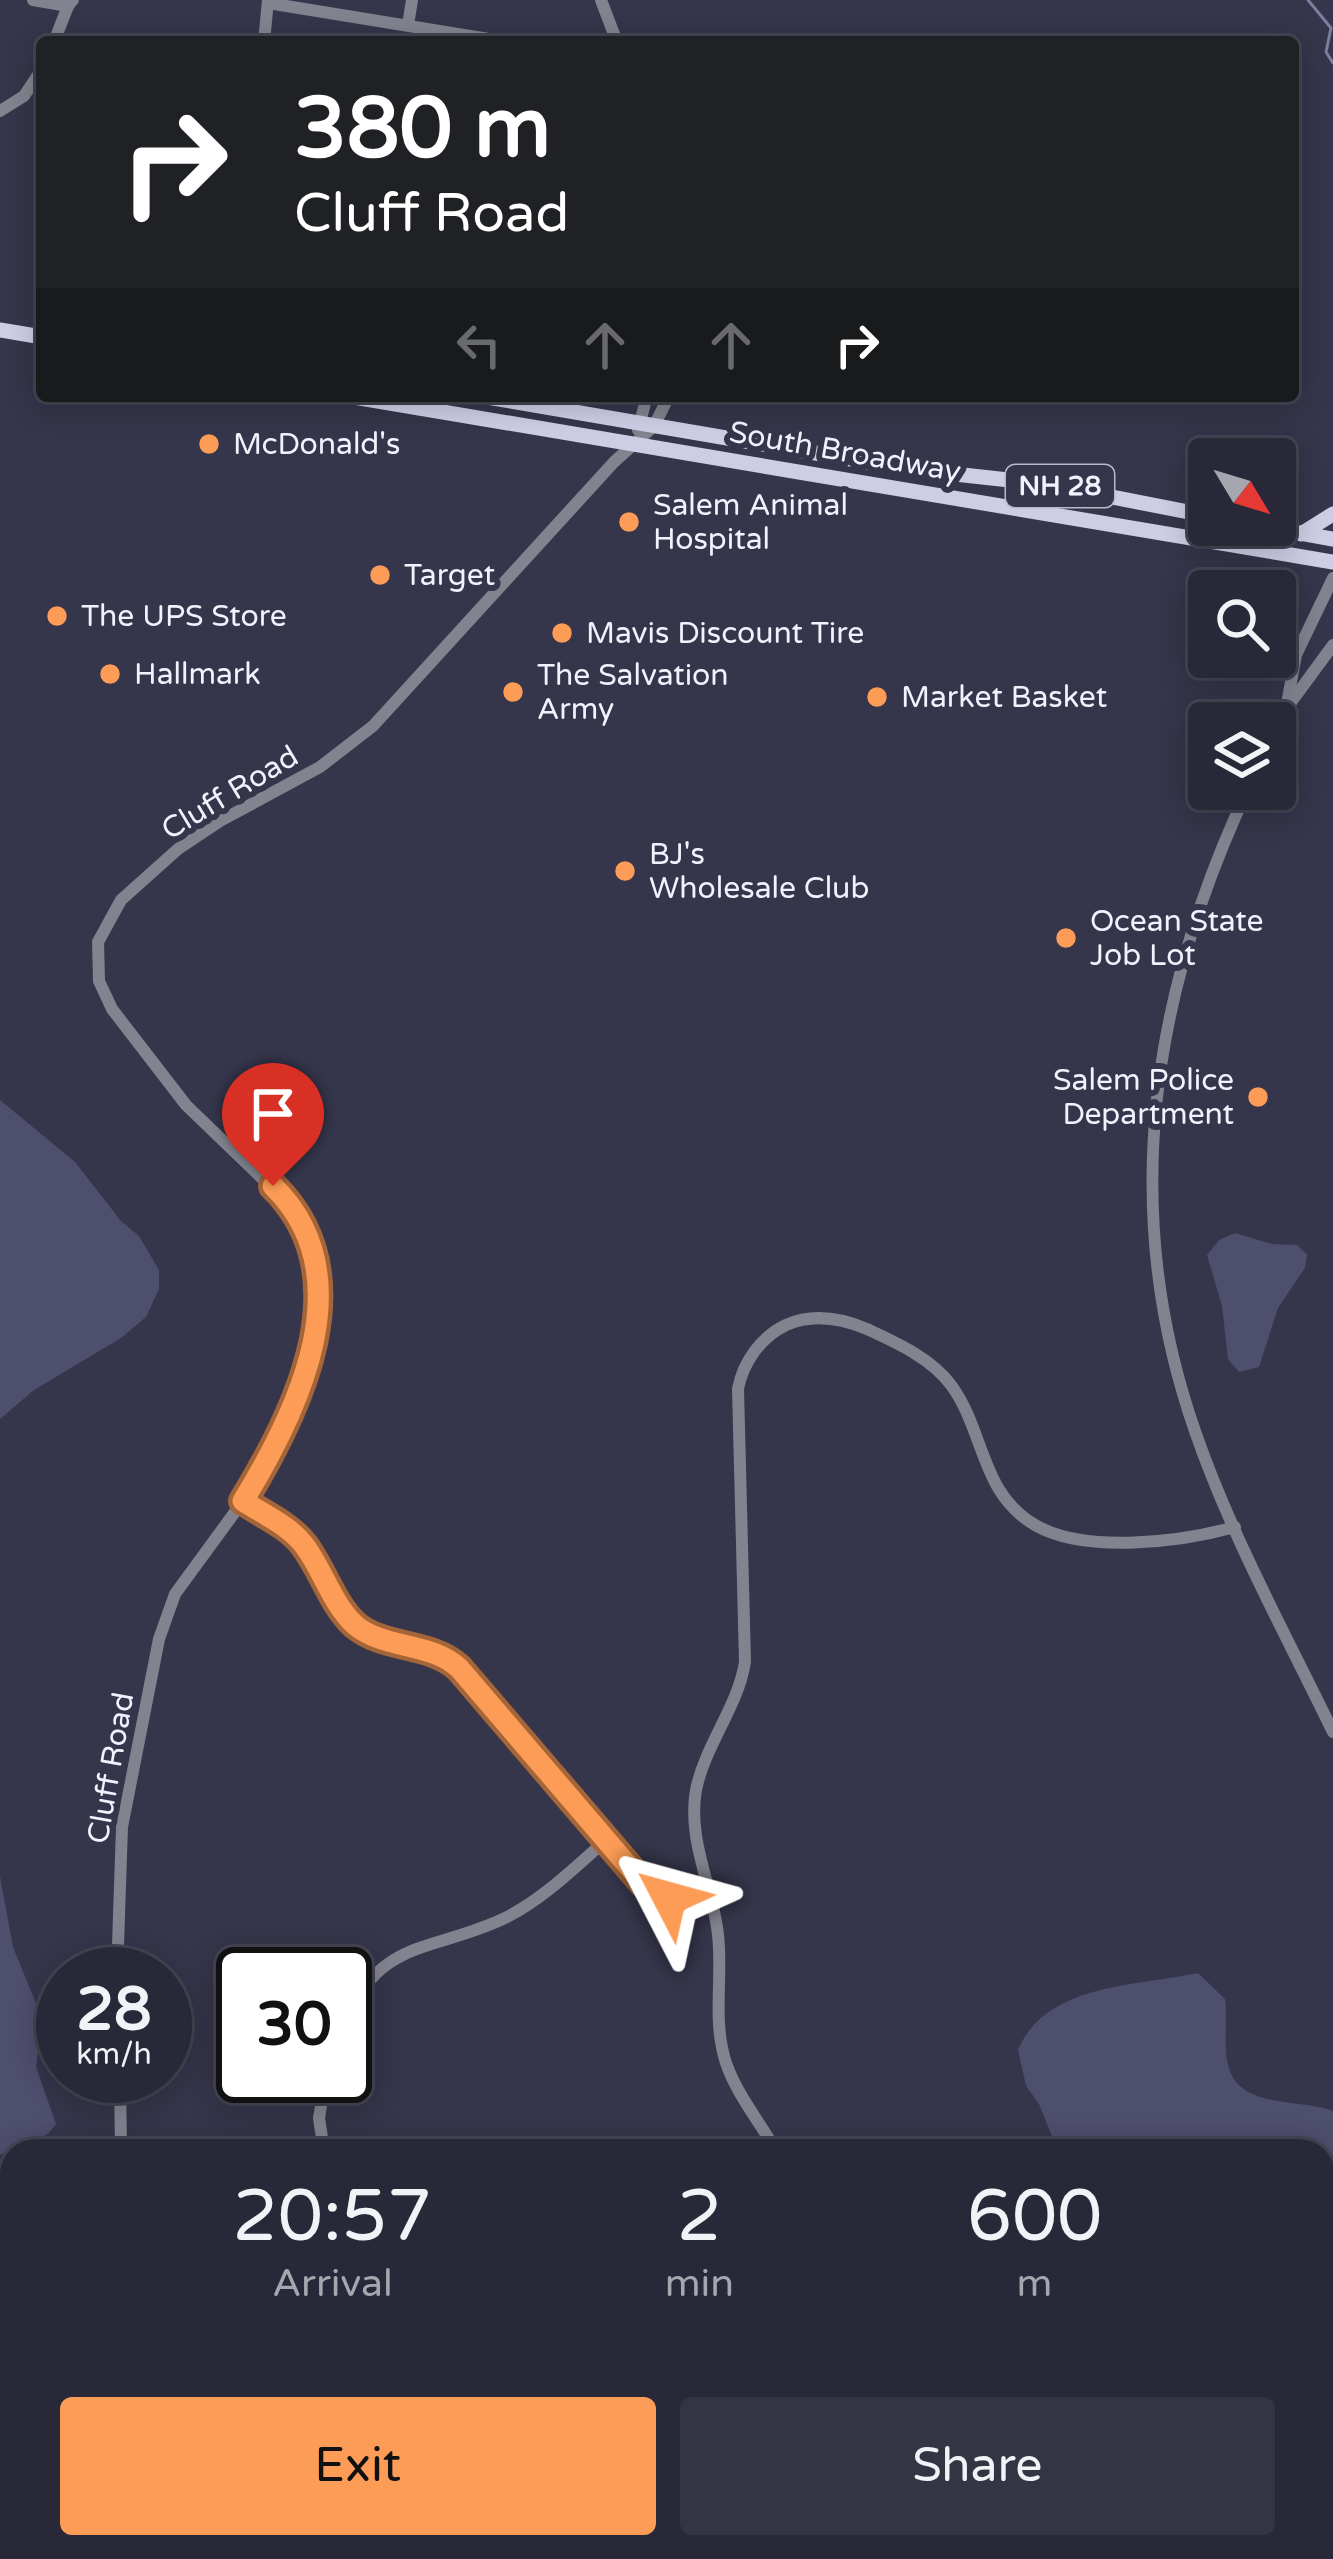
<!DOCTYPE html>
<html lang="en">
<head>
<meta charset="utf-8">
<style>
	:root { --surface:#282838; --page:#343443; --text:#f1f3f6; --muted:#a5a6ae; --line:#444453; --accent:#fd9c56 }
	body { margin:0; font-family:"Varela Round",sans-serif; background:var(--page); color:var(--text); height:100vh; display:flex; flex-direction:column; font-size:45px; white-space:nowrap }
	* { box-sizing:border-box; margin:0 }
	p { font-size:39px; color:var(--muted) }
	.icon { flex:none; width:66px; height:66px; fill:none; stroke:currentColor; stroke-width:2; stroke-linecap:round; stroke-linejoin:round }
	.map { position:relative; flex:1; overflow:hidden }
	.drawer { position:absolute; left:0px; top:2139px; width:1335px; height:420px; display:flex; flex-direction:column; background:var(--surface); border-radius:36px 36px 0 0; box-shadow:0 6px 30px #0003,0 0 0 3px var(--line) }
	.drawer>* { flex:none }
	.top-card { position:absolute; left:36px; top:36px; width:1263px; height:366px; border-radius:12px; box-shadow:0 6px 30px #0003,0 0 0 3px var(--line); background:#202124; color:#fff; overflow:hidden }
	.needle { width:78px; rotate:128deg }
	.fabs { position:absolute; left:1188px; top:438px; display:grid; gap:24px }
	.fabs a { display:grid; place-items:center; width:108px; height:108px; border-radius:12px; background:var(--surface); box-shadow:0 6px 30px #0003,0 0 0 3px var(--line); font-size:60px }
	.speed { position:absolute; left:36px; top:1947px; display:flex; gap:24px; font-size:60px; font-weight:700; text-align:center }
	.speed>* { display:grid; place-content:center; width:156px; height:156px; border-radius:50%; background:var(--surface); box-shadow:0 6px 30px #0003,0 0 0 3px var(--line); line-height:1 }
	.speed small { font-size:30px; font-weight:400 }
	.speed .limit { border:6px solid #111; border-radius:18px; background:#fff; color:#111 }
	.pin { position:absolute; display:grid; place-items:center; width:102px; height:102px; color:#fff; margin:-123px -51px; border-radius:50% 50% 50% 0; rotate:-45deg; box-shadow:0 0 12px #0007 }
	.pin .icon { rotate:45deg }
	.me { position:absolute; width:132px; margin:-66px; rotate:309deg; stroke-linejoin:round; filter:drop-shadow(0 0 9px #0008) }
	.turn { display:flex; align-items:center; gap:42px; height:252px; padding:0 60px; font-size:54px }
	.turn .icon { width:156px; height:156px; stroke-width:2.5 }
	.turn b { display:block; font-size:84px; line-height:102px }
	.lanes { display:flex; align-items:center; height:114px; padding:0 60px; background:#0003; justify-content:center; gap:60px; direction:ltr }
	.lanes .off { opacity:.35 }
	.eta { display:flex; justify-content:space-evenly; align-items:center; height:204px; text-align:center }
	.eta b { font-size:72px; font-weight:600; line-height:84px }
	.cta { display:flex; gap:24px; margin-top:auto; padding:24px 60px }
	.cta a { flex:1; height:138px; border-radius:12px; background:var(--accent); color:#111; font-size:48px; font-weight:600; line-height:138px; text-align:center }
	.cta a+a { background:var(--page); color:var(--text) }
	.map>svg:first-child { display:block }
	.green { fill:#4e4e6d }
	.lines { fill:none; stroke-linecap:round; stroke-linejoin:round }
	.stream { stroke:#7d7da0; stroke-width:3 }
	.river { stroke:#7d7da0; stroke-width:18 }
	.minor { stroke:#82838e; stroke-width:12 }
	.major { stroke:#cdcee5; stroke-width:15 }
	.route-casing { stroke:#a46538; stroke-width:30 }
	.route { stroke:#fd9c56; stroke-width:21 }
	.poi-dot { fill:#fd9c56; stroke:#35354b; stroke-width:4.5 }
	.labels { text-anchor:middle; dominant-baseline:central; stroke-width:12; stroke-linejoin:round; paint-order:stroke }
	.shield { fill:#35354b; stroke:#b9b9c8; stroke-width:3 }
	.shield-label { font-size:27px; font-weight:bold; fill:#f1f2fd }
	.poi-label { font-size:30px; fill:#f1f2fd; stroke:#35354b; text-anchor:start }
	.street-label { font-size:30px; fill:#f1f2fd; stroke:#35354b }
</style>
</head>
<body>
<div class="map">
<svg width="1333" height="2559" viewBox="0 0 1333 2559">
	<rect width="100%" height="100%" fill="#35354b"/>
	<g class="green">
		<polygon points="0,1100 75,1162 121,1221 139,1236 159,1270 159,1289 146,1317 121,1338 34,1390 0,1419"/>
		<polygon points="1235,1233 1272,1244 1297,1245 1307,1254 1305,1268 1278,1308 1259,1367 1239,1372 1228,1359 1222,1306 1207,1255 1219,1240"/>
		<polygon points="0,1876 13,1947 42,2018 36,2067 56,2124 48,2134 0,2155"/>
		<path d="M1198,1973L1225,1999C1228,2020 1223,2045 1228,2065C1239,2110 1299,2098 1333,2111V2300L1323,2326V2151H1058L1039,2104L1026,2086L1018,2050C1046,1983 1138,1986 1198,1973Z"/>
	</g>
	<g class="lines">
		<polyline class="stream" points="1308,0 1331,28 1326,52 1333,63"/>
		<g class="river">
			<polyline points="0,2346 12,2352"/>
			<polyline points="197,2547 209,2559"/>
		</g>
		<g class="minor">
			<polyline points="33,0 68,6 73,0"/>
			<polyline points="601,0 617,42"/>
			<polyline points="268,3 507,42"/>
			<polyline points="408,25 412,0"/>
			<polyline points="54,42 68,6"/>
			<polyline points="264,42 268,0"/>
			<polyline points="0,111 24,96 42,69"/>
			<polyline points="638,430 647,396"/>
			<polyline points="1286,709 1296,655 1333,578"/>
			<polyline points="1275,732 1286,709 1333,645"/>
			<path d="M1248,789C1150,997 1118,1213 1196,1434C1232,1537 1286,1635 1333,1732"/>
			<path d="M243,1501C263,1513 290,1526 304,1545C323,1570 331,1604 355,1625C385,1650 430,1641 459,1668L648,1887L677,1899L709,1893"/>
			<polyline points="117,1974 122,1827 159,1639 175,1594 243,1501 282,1428 310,1351 319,1279 312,1242 298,1213 186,1105 112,1009 99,981 98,942 121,900 178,849 220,821 320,767 373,726 614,462 654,426 669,396"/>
			<path d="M345,2022C380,1936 438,1952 509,1916C545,1897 574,1868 605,1841"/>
			<polyline points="120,2076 121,2151"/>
			<polyline points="324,2151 319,2118 326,2076"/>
			<path d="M776,2151C760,2122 737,2095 726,2063C712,2020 723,1978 718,1935C713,1887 687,1840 696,1790C705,1745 738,1707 745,1662L738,1389C743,1362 761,1337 786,1325C813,1313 841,1318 867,1329C897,1343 931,1358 951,1385C985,1431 980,1493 1035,1525C1085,1554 1181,1542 1235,1527"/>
			<polyline points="0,2238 12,2227"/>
			<polyline points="347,2547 356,2559"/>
			<polyline points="728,2547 782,2559"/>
			<polyline points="670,2559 689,2547"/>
			<polyline points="686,2559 710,2547"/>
			<polyline points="857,2559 859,2547"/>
			<polyline points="967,2559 982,2547"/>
		</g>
		<g class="major">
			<polyline points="0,330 42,337"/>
			<polyline points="348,396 1333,562"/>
			<polyline points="481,396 909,469 1046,484 1209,516"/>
			<polyline points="1255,525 1333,539"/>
			<polyline points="1301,534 1333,514"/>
		</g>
	</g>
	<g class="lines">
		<g class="route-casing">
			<path id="route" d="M273,1186C364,1275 299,1410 243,1501C263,1514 290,1526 304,1545C323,1570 332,1604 355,1625C385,1650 429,1641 459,1668L642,1882L669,1898"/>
		</g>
		<use href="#route" class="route"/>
	</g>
	<g class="poi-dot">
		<circle cx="209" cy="444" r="12"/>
		<circle cx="629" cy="522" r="12"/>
		<circle cx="380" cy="575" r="12"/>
		<circle cx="57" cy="616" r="12"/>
		<circle cx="562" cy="633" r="12"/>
		<circle cx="110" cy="674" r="12"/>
		<circle cx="513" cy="692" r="12"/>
		<circle cx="877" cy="697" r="12"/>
		<circle cx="625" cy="871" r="12"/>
		<circle cx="1066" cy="938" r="12"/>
		<circle cx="1258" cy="1097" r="12"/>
	</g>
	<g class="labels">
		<rect class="shield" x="1006" y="465" width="108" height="42" rx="9"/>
		<g class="shield-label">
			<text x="1060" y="486">NH 28</text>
		</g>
		<g class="poi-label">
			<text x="233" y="444">McDonald's</text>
			<text x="653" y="505">Salem Animal<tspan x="653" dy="34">Hospital</tspan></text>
			<text x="404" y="575">Target</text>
			<text x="81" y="616">The UPS Store</text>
			<text x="586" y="633">Mavis Discount Tire</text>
			<text x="134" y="674">Hallmark</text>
			<text x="537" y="675">The Salvation<tspan x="537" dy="34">Army</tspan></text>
			<text x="901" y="697">Market Basket</text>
			<text x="649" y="854">BJ's<tspan x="649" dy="34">Wholesale Club</tspan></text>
			<text x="1090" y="921">Ocean State<tspan x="1090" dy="34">Job Lot</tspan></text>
			<text x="1234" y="1080" text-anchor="end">Salem Police<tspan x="1234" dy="34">Department</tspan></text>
		</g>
		<g class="street-label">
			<text transform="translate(845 452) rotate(10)">South Broadway</text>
			<text transform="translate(230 793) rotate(-31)">Cluff Road</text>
			<text transform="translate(111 1768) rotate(-80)">Cluff Road</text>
		</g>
	</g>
</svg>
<div class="fabs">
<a><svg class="needle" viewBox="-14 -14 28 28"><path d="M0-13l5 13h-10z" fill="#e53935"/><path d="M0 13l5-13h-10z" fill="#a5a6ae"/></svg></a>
<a><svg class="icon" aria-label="search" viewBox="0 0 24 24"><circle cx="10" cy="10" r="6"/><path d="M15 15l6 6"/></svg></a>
<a><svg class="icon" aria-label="layers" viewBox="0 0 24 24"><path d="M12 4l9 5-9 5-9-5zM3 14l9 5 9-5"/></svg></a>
</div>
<div class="speed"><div>28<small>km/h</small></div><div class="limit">30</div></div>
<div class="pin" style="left:273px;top:1186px;background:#d93025"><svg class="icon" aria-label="arrive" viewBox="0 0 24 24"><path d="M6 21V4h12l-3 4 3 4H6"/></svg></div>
<svg class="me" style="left:669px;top:1898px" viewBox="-20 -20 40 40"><path d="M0-17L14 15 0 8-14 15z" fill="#fd9c56" stroke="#fff" stroke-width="4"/></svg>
<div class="top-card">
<div class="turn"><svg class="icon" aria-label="right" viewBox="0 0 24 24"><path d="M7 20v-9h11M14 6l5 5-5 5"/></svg><div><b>380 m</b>Cluff Road</div></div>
<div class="lanes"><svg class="icon off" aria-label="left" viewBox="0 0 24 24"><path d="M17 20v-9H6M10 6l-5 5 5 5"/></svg><svg class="icon off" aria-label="ahead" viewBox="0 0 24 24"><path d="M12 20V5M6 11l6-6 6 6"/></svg><svg class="icon off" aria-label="ahead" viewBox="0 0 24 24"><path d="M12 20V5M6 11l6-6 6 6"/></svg><svg class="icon" aria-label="right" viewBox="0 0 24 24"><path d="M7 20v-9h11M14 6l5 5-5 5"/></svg></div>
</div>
<section class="drawer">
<div class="eta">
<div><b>20:57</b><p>Arrival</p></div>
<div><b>2</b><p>min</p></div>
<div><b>600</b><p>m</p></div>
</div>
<div class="cta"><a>Exit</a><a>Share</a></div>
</section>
</div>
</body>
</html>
